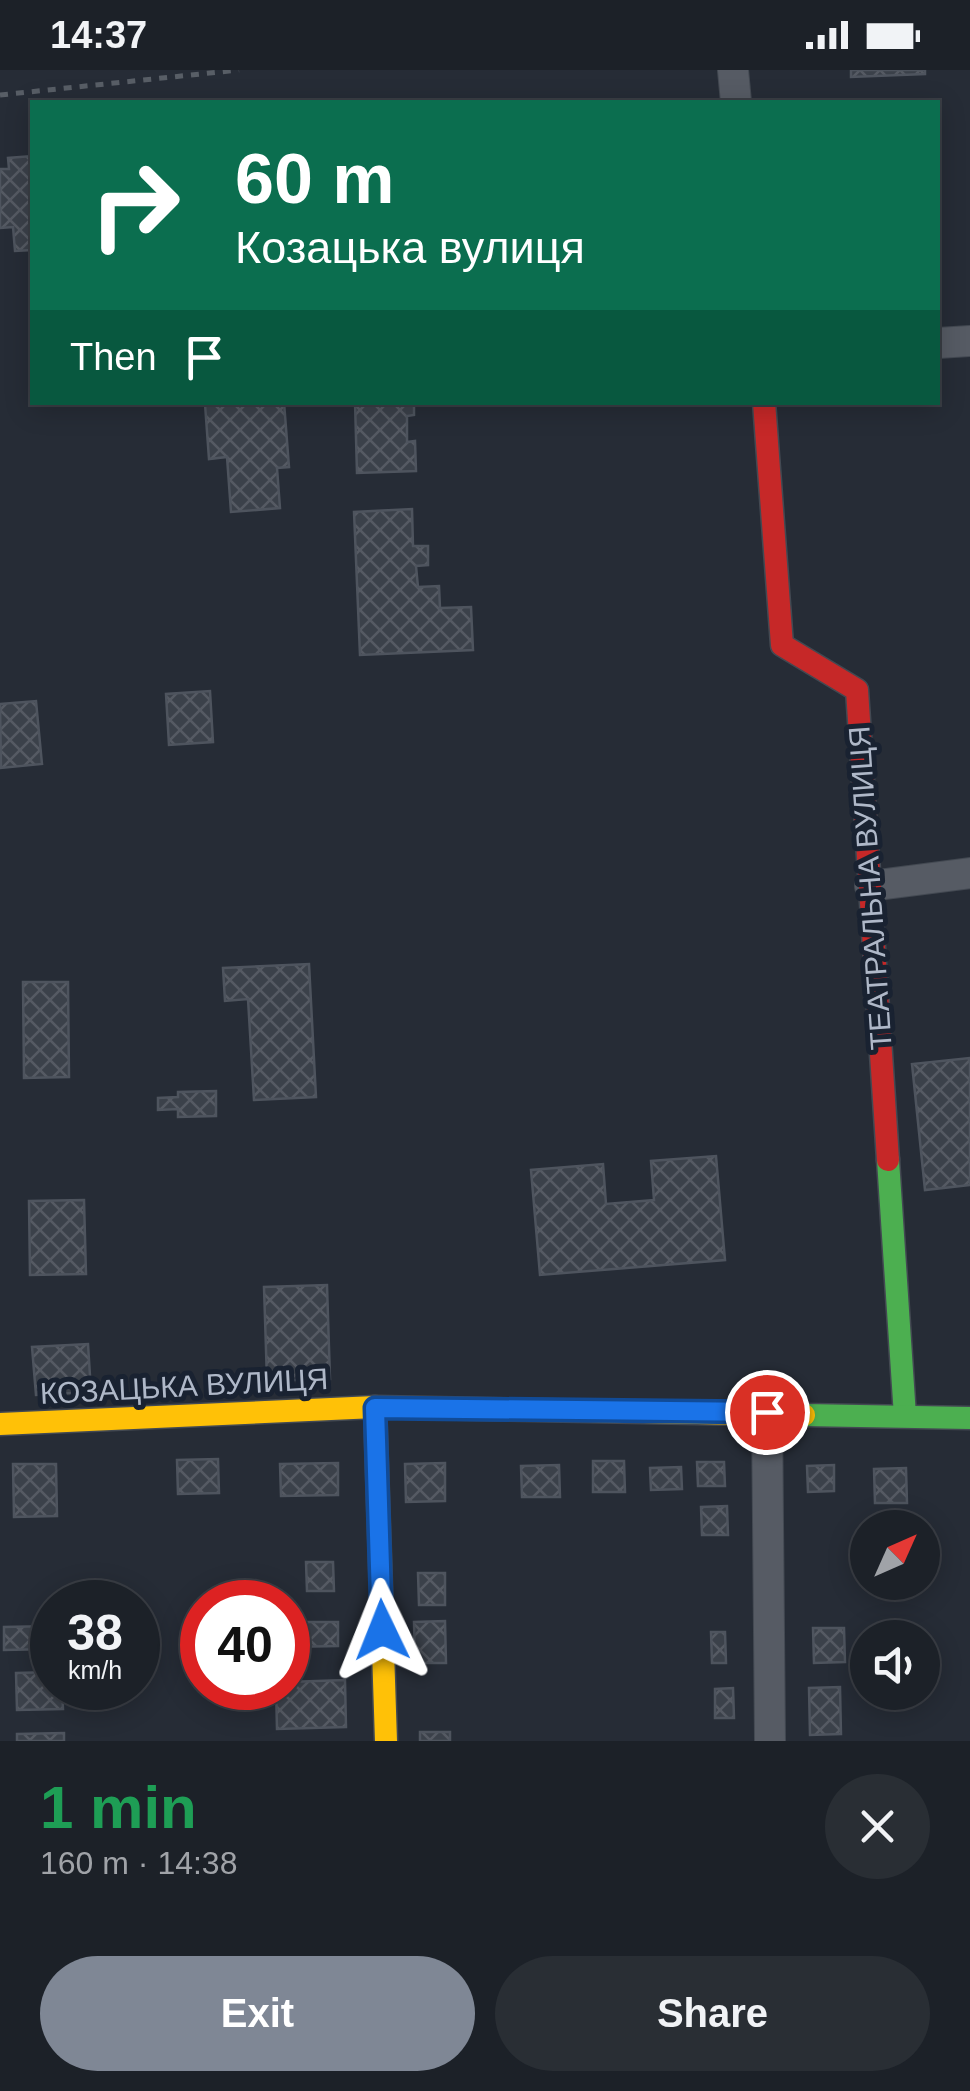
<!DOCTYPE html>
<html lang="en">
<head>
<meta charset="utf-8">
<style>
	:root { --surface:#1c2128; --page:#292e34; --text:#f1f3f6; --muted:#a0a3a8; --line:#3a3e45; --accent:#7f8795 }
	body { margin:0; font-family:Arial,sans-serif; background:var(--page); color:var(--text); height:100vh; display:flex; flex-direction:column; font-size:38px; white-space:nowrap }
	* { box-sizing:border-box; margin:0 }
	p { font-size:32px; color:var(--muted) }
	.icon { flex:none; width:55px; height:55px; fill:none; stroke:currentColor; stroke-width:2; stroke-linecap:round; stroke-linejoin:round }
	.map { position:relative; height:1671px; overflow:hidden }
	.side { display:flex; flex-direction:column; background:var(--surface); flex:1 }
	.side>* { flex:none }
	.hud { position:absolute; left:30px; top:30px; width:910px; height:305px; border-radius:0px; box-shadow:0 5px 25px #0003,0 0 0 2px var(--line); background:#0b6e4f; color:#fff; overflow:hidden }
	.needle { width:65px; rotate:45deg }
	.controls { position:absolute; left:850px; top:1440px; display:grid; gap:20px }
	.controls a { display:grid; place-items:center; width:90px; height:90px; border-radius:50%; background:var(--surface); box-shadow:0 5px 25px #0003,0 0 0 2px var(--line); font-size:50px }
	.speed { position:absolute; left:30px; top:1510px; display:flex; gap:20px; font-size:50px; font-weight:700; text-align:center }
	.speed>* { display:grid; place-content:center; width:130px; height:130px; border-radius:50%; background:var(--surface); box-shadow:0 5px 25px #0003,0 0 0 2px var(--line); line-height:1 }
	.speed small { font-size:25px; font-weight:400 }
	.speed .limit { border:15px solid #d22; background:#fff; color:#111 }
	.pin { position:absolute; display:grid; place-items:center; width:85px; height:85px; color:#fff; margin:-42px; border:5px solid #fff; border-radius:50%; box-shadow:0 2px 10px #0007 }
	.me { position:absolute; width:110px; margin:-55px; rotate:358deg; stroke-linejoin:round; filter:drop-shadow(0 0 8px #0008) }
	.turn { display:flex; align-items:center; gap:35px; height:210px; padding:0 40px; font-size:45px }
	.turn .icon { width:130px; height:130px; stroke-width:2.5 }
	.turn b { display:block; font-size:70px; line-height:85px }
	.then { display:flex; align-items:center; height:95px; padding:0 40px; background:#0003; gap:20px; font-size:38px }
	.round { display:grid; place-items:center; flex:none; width:105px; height:105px; border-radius:52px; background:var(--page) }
	.headline { display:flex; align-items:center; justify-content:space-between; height:170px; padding:0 40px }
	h1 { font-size:60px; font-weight:700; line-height:75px; color:#1e9e55 }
	.cta { display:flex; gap:20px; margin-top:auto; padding:20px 40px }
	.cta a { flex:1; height:115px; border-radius:60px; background:var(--accent); color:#fff; font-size:40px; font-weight:700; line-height:115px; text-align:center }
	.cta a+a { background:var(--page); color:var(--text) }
	.status { display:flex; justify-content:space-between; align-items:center; height:70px; padding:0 50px; background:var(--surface); direction:ltr }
	.status svg { height:28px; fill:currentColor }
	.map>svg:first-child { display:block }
	.building { fill:url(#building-cross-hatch); stroke:#4e545e; stroke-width:2.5 }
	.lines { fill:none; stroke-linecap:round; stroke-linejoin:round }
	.street-casing { stroke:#434952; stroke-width:32 }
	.fast-casing { stroke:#434952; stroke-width:25 }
	.slow-casing { stroke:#434952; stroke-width:25 }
	.jam-casing { stroke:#434952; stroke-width:25 }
	.path { stroke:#585e66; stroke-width:5; stroke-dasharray:8 8; stroke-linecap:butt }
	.street { stroke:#565b64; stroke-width:30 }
	.fast { stroke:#4caf50; stroke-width:22 }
	.slow { stroke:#ffc107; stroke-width:22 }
	.jam { stroke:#c62828; stroke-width:22 }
	.route-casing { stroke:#114b97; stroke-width:25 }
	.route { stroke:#1a73e8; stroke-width:18 }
	.labels { text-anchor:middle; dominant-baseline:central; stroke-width:10; stroke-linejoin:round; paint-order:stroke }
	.street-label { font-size:30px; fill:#afb8c8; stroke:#192231 }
</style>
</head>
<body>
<div class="status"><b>14:37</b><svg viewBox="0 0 49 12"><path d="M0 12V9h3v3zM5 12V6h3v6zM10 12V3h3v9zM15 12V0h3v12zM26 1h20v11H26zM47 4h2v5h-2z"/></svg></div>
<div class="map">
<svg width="970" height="1671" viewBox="0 0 970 1671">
	<defs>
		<pattern id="building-cross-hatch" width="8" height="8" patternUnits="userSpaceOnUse" patternTransform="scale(2.5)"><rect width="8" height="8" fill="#3b414a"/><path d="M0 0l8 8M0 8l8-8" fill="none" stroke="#555a63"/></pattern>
	</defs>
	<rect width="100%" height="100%" fill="#262c36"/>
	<g class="building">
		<polygon points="851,0 925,0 925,4 851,7"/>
		<polygon points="32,86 32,180 15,181 13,157 0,158 0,99 9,99 8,88"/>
		<polygon points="284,332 289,397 277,398 280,438 231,442 227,387 209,389 205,334"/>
		<polygon points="355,332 414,332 414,345 407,346 407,372 415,371 416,401 357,403"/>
		<polygon points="412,439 413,476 428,476 428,495 416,496 418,517 439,516 440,538 471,537 473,580 360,585 354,442"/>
		<polygon points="210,621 213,672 169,675 166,624"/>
		<polygon points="36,631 42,694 1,698 0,634"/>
		<polygon points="309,894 316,1027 254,1030 248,929 225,931 223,898"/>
		<polygon points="23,912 68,912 69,1007 24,1008"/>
		<polygon points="970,988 970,1115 925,1120 912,994"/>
		<polygon points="216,1021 216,1046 178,1047 178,1039 158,1040 158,1028 178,1027 178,1022"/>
		<polygon points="716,1086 725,1190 540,1205 531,1100 603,1094 606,1134 654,1130 651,1091"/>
		<polygon points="84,1130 86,1204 30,1205 29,1131"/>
		<polygon points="327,1215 330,1309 267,1311 264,1217"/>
		<polygon points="88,1274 91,1322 36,1325 32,1277"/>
		<polygon points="218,1389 219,1423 178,1424 177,1390"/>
		<polygon points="593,1391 624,1391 625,1422 593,1422"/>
		<polygon points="697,1392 724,1392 725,1416 698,1416"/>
		<polygon points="338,1393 338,1425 281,1426 280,1394"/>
		<polygon points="445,1393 445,1431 406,1432 405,1394"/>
		<polygon points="13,1394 56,1394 57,1446 14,1447"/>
		<polygon points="559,1395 560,1427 522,1427 521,1396"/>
		<polygon points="834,1395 834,1421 808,1422 807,1396"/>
		<polygon points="681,1397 682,1419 651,1420 650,1398"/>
		<polygon points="906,1398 907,1433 875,1433 874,1399"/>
		<polygon points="727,1436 728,1465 702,1465 701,1437"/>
		<polygon points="306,1492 333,1492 334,1521 307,1521"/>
		<polygon points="418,1503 445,1503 445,1535 419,1535"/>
		<polygon points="445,1551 446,1593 415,1593 414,1552"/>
		<polygon points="288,1552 338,1552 338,1576 288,1577"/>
		<polygon points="52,1556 52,1579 4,1580 4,1557"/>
		<polygon points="813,1558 844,1558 845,1592 814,1593"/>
		<polygon points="711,1562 725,1562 726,1593 712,1593"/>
		<polygon points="52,1602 52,1618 62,1618 63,1639 17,1640 16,1603"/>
		<polygon points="345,1610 346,1657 277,1659 276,1618 288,1618 288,1612"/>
		<polygon points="840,1617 841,1664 810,1665 809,1618"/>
		<polygon points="733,1618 734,1648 715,1648 715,1619"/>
		<rect x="420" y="1662" width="30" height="9"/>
		<polygon points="64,1663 64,1671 17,1671 17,1664"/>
	</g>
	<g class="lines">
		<g class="street-casing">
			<g id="street">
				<polyline points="733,0 736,32"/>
				<polyline points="938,273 970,271"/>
				<polyline points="870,816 970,803"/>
				<polyline points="767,1343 770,1671"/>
			</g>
		</g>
		<g class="fast-casing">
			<g id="fast">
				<polyline points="888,1090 905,1346"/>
				<polyline points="804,1345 970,1348"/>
			</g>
		</g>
		<g class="slow-casing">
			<g id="slow">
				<polyline points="375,1337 386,1671"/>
				<polyline points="0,1354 375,1337 804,1345"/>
			</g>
		</g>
		<g class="jam-casing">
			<polyline id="jam" points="764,332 782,575 857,620 888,1090"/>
		</g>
		<polyline class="path" points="0,25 239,0"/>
		<use href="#street" class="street"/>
		<use href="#fast" class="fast"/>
		<use href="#slow" class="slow"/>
		<use href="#jam" class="jam"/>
	</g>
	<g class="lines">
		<g class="route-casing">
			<polyline id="route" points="382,1560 375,1338 767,1342"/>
		</g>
		<use href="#route" class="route"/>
	</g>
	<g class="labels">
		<g class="street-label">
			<text transform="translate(870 818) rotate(-94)">ТЕАТРАЛЬНА ВУЛИЦЯ</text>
			<text transform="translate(184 1316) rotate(-3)">КОЗАЦЬКА ВУЛИЦЯ</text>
		</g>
	</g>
</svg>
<div class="controls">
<a><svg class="needle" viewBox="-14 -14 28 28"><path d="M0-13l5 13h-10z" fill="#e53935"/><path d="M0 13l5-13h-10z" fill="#a0a3a8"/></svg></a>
<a><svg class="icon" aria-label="sound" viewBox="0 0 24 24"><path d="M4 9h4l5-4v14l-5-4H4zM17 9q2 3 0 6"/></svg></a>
</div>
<div class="speed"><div>38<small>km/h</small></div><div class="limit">40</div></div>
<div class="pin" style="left:767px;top:1342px;background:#d93025"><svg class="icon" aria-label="arrive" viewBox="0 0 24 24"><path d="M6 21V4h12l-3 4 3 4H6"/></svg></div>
<svg class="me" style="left:382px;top:1560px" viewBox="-20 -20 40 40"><path d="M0-17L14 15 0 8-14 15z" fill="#1a73e8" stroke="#fff" stroke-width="4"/></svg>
<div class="hud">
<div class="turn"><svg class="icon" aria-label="right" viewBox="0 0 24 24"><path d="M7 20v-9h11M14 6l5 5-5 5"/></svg><div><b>60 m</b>Козацька вулиця</div></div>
<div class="then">Then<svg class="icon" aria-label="arrive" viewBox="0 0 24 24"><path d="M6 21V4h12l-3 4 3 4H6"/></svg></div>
</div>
</div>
<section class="side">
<div class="headline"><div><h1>1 min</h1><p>160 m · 14:38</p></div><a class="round"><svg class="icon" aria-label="close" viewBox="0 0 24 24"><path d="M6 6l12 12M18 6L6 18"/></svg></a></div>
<div class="cta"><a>Exit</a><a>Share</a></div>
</section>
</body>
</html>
